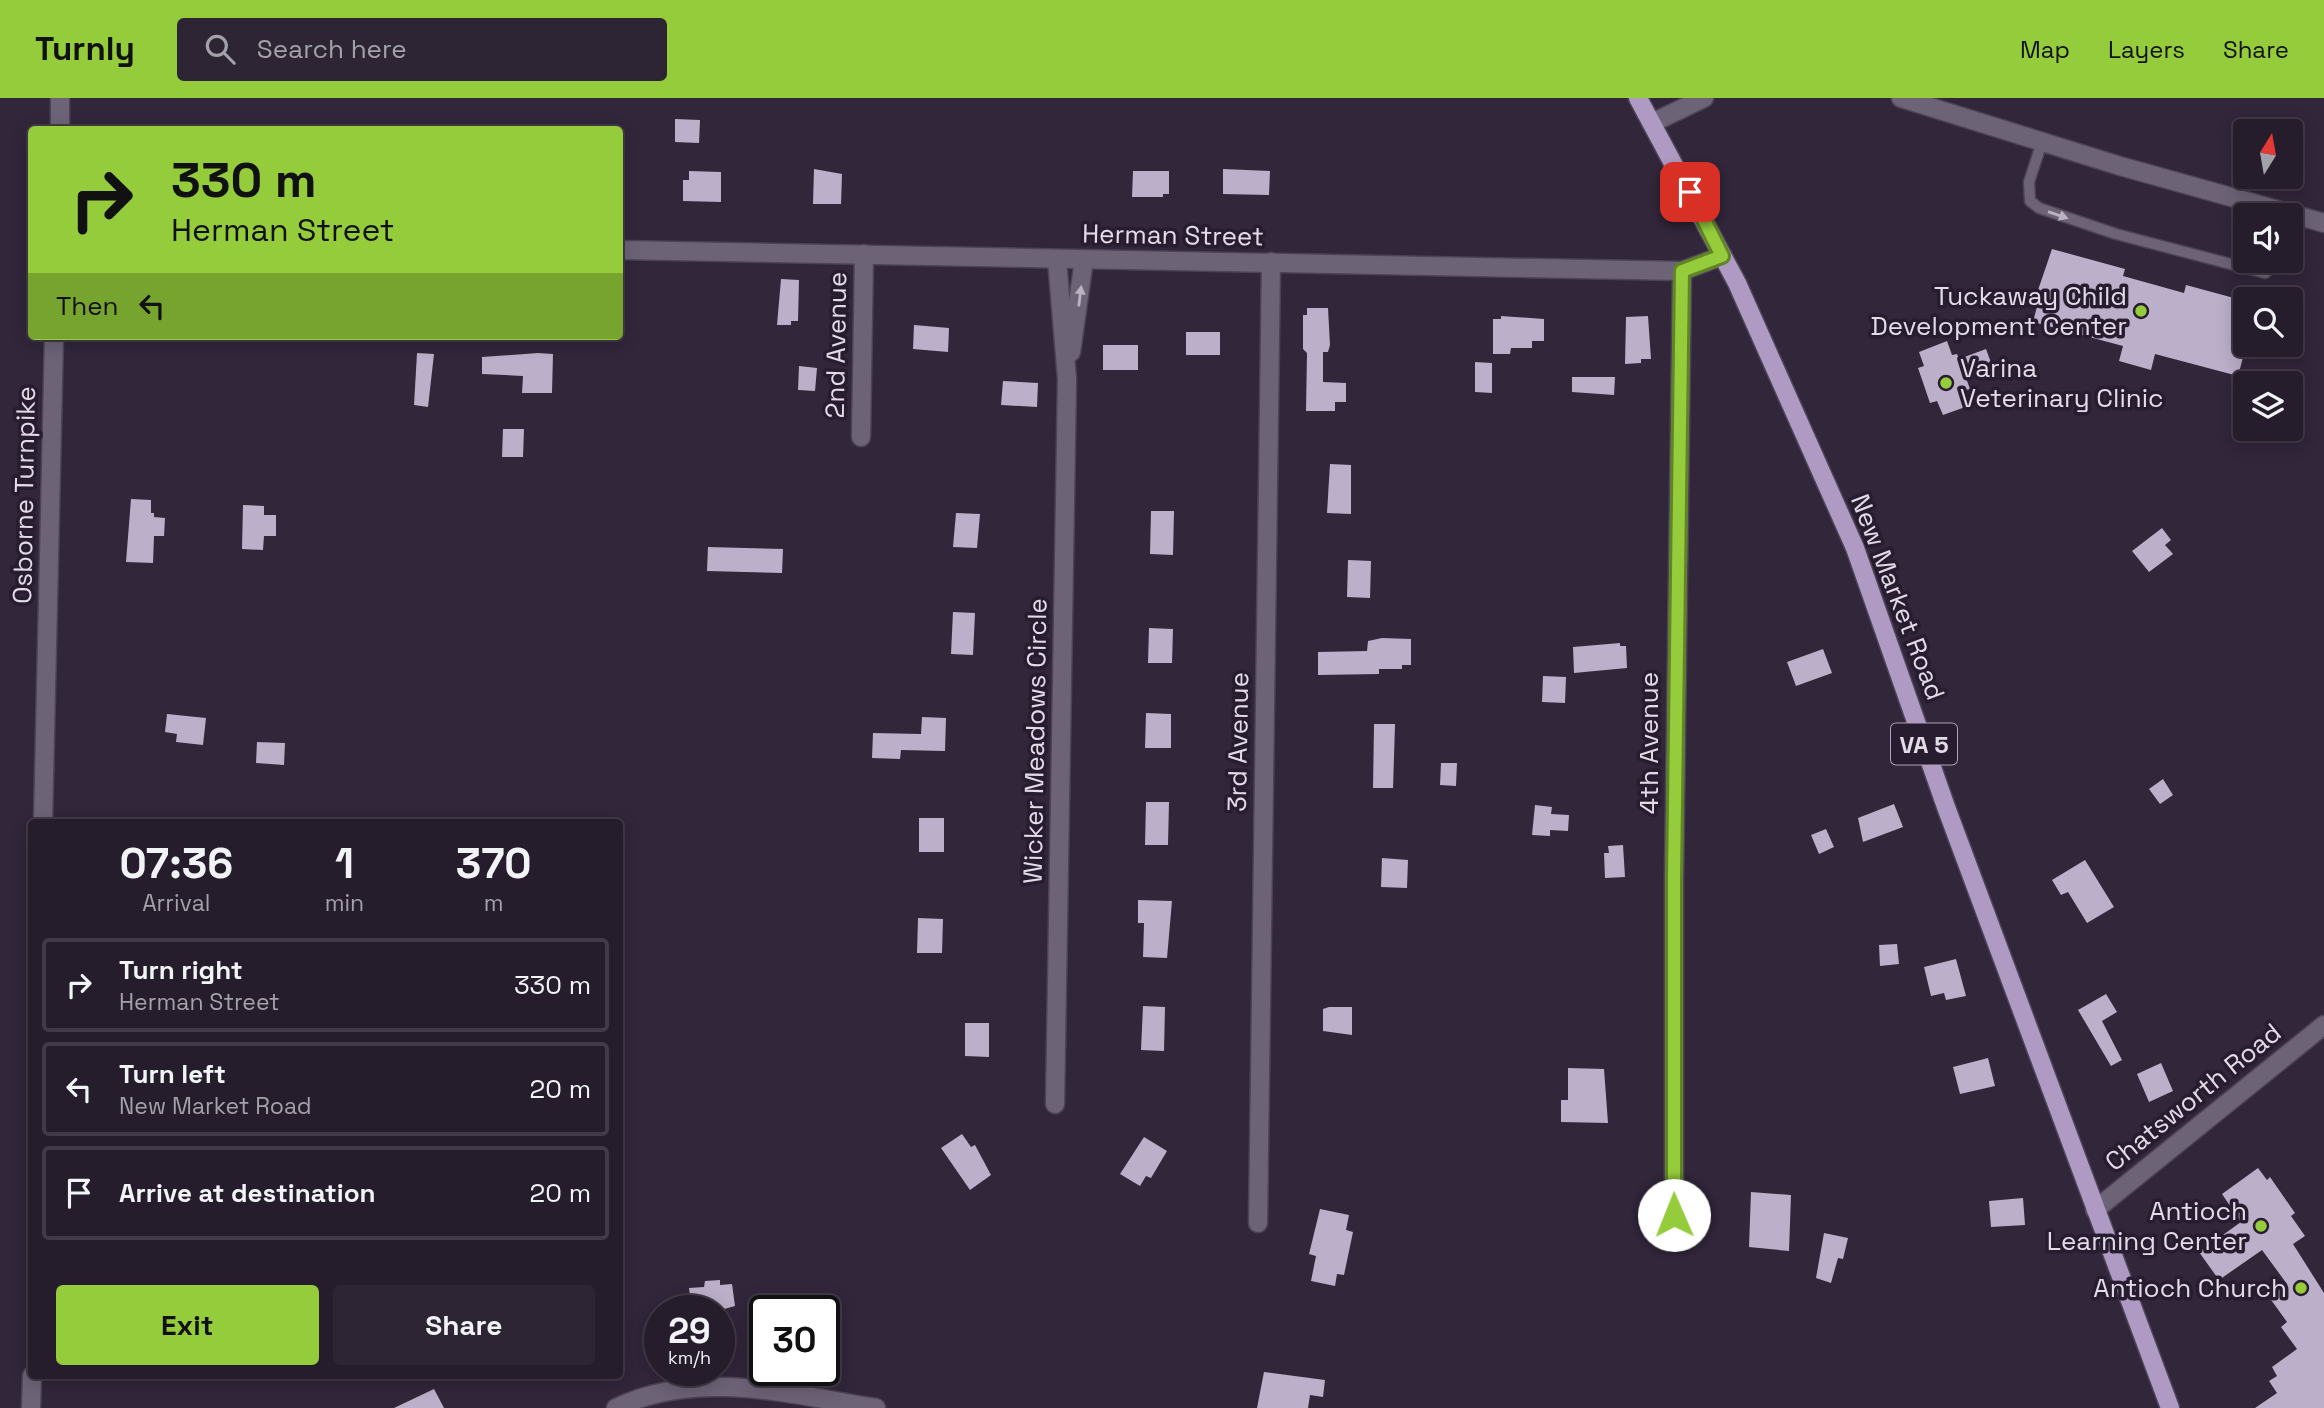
<!DOCTYPE html>
<html lang="en">
<head>
<meta charset="utf-8">
<style>
	:root { --surface:#251c2c; --page:#2d2534; --text:#f1f3f6; --muted:#a3a1a9; --line:#423a48; --accent:#95cc3b }
	body { margin:0; font-family:"Space Grotesk",sans-serif; background:var(--page); color:var(--text); height:100vh; display:flex; flex-direction:column; font-size:26px; white-space:nowrap }
	* { box-sizing:border-box; margin:0 }
	p { font-size:23px; color:var(--muted) }
	.icon { flex:none; width:38px; height:38px; fill:none; stroke:currentColor; stroke-width:2; stroke-linecap:round; stroke-linejoin:round }
	.map { position:relative; flex:1; overflow:hidden }
	.details { position:absolute; left:28px; top:721px; width:595px; height:560px; display:flex; flex-direction:column; background:var(--surface); border-radius:7px; box-shadow:0 4px 18px #0003,0 0 0 2px var(--line) }
	.details>* { flex:none }
	.hud { position:absolute; left:28px; top:28px; width:595px; height:214px; border-radius:7px; box-shadow:0 4px 18px #0003,0 0 0 2px var(--line); background:#95cc3b; color:#111; overflow:hidden }
	.needle { width:46px; rotate:11deg }
	.buttons { position:absolute; left:2233px; top:21px; display:grid; gap:14px }
	.buttons a { display:grid; place-items:center; width:70px; height:70px; border-radius:7px; background:var(--surface); box-shadow:0 4px 18px #0003,0 0 0 2px var(--line); font-size:35px }
	.speed { position:absolute; left:644px; top:1197px; display:flex; gap:14px; font-size:35px; font-weight:700; text-align:center }
	.speed>* { display:grid; place-content:center; width:91px; height:91px; border-radius:50%; background:var(--surface); box-shadow:0 4px 18px #0003,0 0 0 2px var(--line); line-height:1 }
	.speed small { font-size:18px; font-weight:400 }
	.speed .limit { border:4px solid #111; border-radius:10px; background:#fff; color:#111 }
	.pin { position:absolute; display:grid; place-items:center; width:60px; height:60px; color:#fff; margin:-30px; border-radius:14px; box-shadow:0 4px 10px #0006 }
	.me { position:absolute; width:77px; margin:-38px; rotate:359deg; stroke-linejoin:round; filter:drop-shadow(0 0 5px #0008) }
	.turn { display:flex; align-items:center; gap:24px; height:147px; padding:0 28px; font-size:32px }
	.turn .icon { width:91px; height:91px; stroke-width:2.5 }
	.turn b { display:block; font-size:49px; line-height:60px }
	.then { display:flex; align-items:center; height:66px; padding:0 28px; background:#0003; gap:14px; font-size:26px }
	.eta { display:flex; justify-content:space-evenly; align-items:center; height:119px; text-align:center }
	.eta b { font-size:42px; font-weight:600; line-height:49px }
	.primary-button { display:flex; gap:14px; margin-top:auto; padding:14px 28px }
	.primary-button a { flex:1; height:80px; border-radius:7px; background:var(--accent); color:#111; font-size:28px; font-weight:600; line-height:80px; text-align:center }
	.primary-button a+a { background:var(--page); color:var(--text) }
	ul { padding:0; list-style:none }
	li { display:flex; align-items:center; gap:21px; height:94px; margin:0 14px 10px; padding:0 14px; border:4px solid var(--line); border-radius:7px }
	li div { flex:1 }
	li b { display:block; font-size:26px }
	li em { font-style:normal }
	header { display:flex; align-items:center; gap:42px; box-sizing:border-box; height:98px; padding:0 35px; background:var(--accent); color:#111 }
	header strong { font-size:33px }
	nav { display:flex; gap:38px; margin-inline-start:auto; font-size:24px }
	.search { width:490px; height:63px; background:var(--page); display:flex; align-items:center; gap:18px; box-sizing:border-box; padding:0 24px; border-radius:7px; color:var(--muted); font-size:26px }
	.map>svg:first-child { display:block }
	.building { fill:#bcafc9 }
	.lines { fill:none; stroke-linecap:round; stroke-linejoin:round }
	.service-casing { stroke:#4d4356; stroke-width:13 }
	.minor-casing { stroke:#4d4356; stroke-width:21 }
	.tertiary-casing { stroke:#4d4356; stroke-width:21 }
	.primary-casing { stroke:#4d4356; stroke-width:21 }
	.service { stroke:#6d6377; stroke-width:10 }
	.minor { stroke:#6d6377; stroke-width:18 }
	.tertiary { stroke:#6d6377; stroke-width:18 }
	.primary { stroke:#af9ac3; stroke-width:18 }
	.oneway { fill:#b9b2c1 }
	.route-casing { stroke:#618526; stroke-width:18 }
	.route { stroke:#95cc3b; stroke-width:12 }
	.poi-dot { fill:#95cc3b; stroke:#271c30; stroke-width:2.5 }
	.labels { text-anchor:middle; dominant-baseline:central; stroke-width:7; stroke-linejoin:round; paint-order:stroke }
	.shield { fill:#271c30; stroke:#aaa2b2; stroke-width:2 }
	.shield-label { font-size:24px; font-weight:bold; fill:#e2dce9 }
	.street-label { font-size:26px; fill:#e2dce9; stroke:#271c30 }
	.poi-label { font-size:26px; fill:#e2dce9; stroke:#271c30; text-anchor:end }
</style>
</head>
<body>
<header>
<strong>Turnly</strong>
<div class="search"><svg class="icon" aria-label="search" viewBox="0 0 24 24"><circle cx="10" cy="10" r="6"/><path d="M15 15l6 6"/></svg>Search here</div>
<nav><a>Map</a><a>Layers</a><a>Share</a></nav>
</header>
<div class="map">
<svg width="2324" height="1310" viewBox="0 0 2324 1310">
	<rect width="100%" height="100%" fill="#31263a"/>
	<g class="building">
		<polygon points="675,21 700,22 699,45 675,44"/>
		<polygon points="814,71 842,76 841,106 813,106"/>
		<polygon points="1223,71 1270,73 1269,97 1223,96"/>
		<polygon points="689,73 721,74 721,104 683,103 683,82 689,82"/>
		<polygon points="1133,73 1169,73 1169,96 1163,96 1163,99 1132,99"/>
		<polygon points="2052,151 2125,171 2123,178 2184,195 2186,187 2245,203 2245,252 2238,278 2155,256 2151,272 2119,263 2123,248 2033,224 2039,201 2035,201"/>
		<polygon points="781,181 799,182 798,223 791,223 791,227 777,227"/>
		<polygon points="1307,210 1328,210 1330,247 1328,254 1323,254 1323,284 1346,285 1346,304 1335,304 1335,313 1306,313 1307,255 1303,251 1303,217 1307,217"/>
		<polygon points="1501,218 1544,221 1544,243 1532,243 1532,250 1511,250 1510,256 1493,256 1493,221 1501,221"/>
		<polygon points="1648,218 1651,261 1641,261 1641,265 1625,266 1626,219"/>
		<polygon points="914,227 949,230 948,254 913,251"/>
		<rect x="1186" y="234" width="34" height="23"/>
		<polygon points="1947,243 1952,257 1957,256 1959,261 1986,251 1993,270 1966,280 1970,291 1966,292 1971,307 1943,317 1937,303 1930,305 1918,270 1924,268 1919,254"/>
		<rect x="1103" y="247" width="35" height="25"/>
		<polygon points="417,255 434,256 428,309 414,307"/>
		<polygon points="538,255 553,256 552,295 522,295 523,278 482,276 482,259"/>
		<polygon points="1475,264 1492,265 1492,295 1475,294"/>
		<polygon points="799,268 817,270 815,293 798,292"/>
		<polygon points="1572,279 1615,279 1614,297 1572,294"/>
		<polygon points="1003,283 1038,285 1037,309 1001,307"/>
		<polygon points="503,331 524,331 523,359 502,359"/>
		<polygon points="1330,366 1351,367 1351,416 1327,415"/>
		<polygon points="131,401 151,402 151,415 154,415 154,419 165,420 164,438 154,438 153,465 126,464"/>
		<polygon points="243,407 264,408 264,417 276,417 276,438 264,438 263,452 242,451"/>
		<polygon points="1151,413 1174,413 1173,457 1150,456"/>
		<polygon points="956,415 980,416 977,450 953,449"/>
		<polygon points="2162,430 2171,442 2165,447 2173,456 2149,474 2132,453"/>
		<polygon points="708,449 783,451 782,475 707,473"/>
		<polygon points="1348,462 1371,463 1370,500 1347,499"/>
		<polygon points="953,514 975,515 973,557 951,556"/>
		<polygon points="1149,530 1173,531 1172,565 1148,565"/>
		<polygon points="1382,540 1411,541 1411,567 1402,567 1402,571 1379,571 1379,576 1318,577 1318,554 1367,553 1368,543"/>
		<polygon points="1620,545 1620,548 1626,548 1627,570 1574,575 1573,549"/>
		<polygon points="1823,551 1832,575 1796,588 1787,564"/>
		<polygon points="1543,578 1566,579 1565,605 1542,604"/>
		<polygon points="1146,615 1171,616 1171,650 1145,650"/>
		<polygon points="167,616 206,620 203,647 176,644 177,636 165,634"/>
		<polygon points="922,619 946,620 945,653 901,652 900,661 872,660 873,635 921,636"/>
		<polygon points="1374,626 1395,626 1393,690 1373,690"/>
		<polygon points="257,644 285,645 284,667 256,665"/>
		<polygon points="1441,665 1457,665 1456,688 1440,687"/>
		<polygon points="2163,681 2173,697 2160,706 2149,691"/>
		<polygon points="1146,704 1169,704 1168,747 1145,747"/>
		<polygon points="1894,706 1903,729 1863,744 1858,720"/>
		<polygon points="1535,707 1552,709 1551,716 1569,717 1568,733 1550,732 1550,738 1532,737"/>
		<rect x="919" y="720" width="25" height="34"/>
		<polygon points="1826,731 1834,749 1819,756 1811,737"/>
		<polygon points="1623,747 1625,779 1605,780 1604,755 1609,755 1608,748"/>
		<polygon points="1382,760 1408,762 1407,790 1381,789"/>
		<polygon points="2085,762 2114,809 2087,825 2068,794 2061,797 2052,782"/>
		<polygon points="1138,802 1172,803 1167,860 1143,859 1144,825 1138,825"/>
		<polygon points="918,820 943,821 942,855 917,855"/>
		<polygon points="1897,846 1899,866 1880,868 1879,847"/>
		<polygon points="1956,861 1966,898 1946,902 1944,895 1931,898 1924,869"/>
		<polygon points="2106,896 2117,914 2102,923 2122,962 2111,968 2078,912"/>
		<polygon points="1143,908 1165,909 1164,953 1141,952"/>
		<polygon points="1329,909 1352,909 1352,937 1323,933 1323,911"/>
		<polygon points="965,925 989,925 989,959 965,958"/>
		<polygon points="1988,960 1995,988 1960,996 1953,969"/>
		<polygon points="2161,965 2173,993 2149,1004 2137,976"/>
		<polygon points="1568,970 1604,971 1608,1025 1561,1024 1561,1002 1568,1002"/>
		<polygon points="962,1036 971,1049 975,1047 991,1077 970,1092 941,1050"/>
		<polygon points="1144,1039 1167,1053 1151,1080 1146,1078 1140,1088 1120,1076"/>
		<polygon points="2258,1070 2267,1082 2270,1079 2295,1115 2291,1118 2305,1138 2293,1146 2324,1195 2324,1310 2255,1310 2277,1295 2269,1283 2277,1278 2272,1269 2297,1251 2281,1229 2287,1224 2269,1199 2287,1186 2262,1152 2219,1182 2199,1154 2241,1124 2222,1096"/>
		<polygon points="1751,1094 1791,1097 1789,1153 1749,1149"/>
		<polygon points="2023,1100 2025,1127 1991,1129 1989,1103"/>
		<polygon points="1320,1111 1349,1117 1346,1132 1353,1134 1344,1177 1337,1176 1335,1188 1311,1183 1316,1158 1309,1156"/>
		<polygon points="1824,1135 1848,1140 1843,1161 1838,1160 1831,1185 1816,1180"/>
		<polygon points="720,1182 720,1187 732,1186 735,1208 717,1213 692,1213 689,1190 704,1189 705,1183"/>
		<polygon points="1264,1274 1325,1282 1323,1299 1310,1297 1308,1310 1257,1310"/>
		<polygon points="434,1291 444,1310 394,1310"/>
	</g>
	<g class="lines">
		<g class="service-casing">
			<g id="service">
				<polyline points="2042,44 2029,84 2030,103 2039,110 2116,136 2265,175 2276,163"/>
				<polyline points="2291,143 2300,119"/>
			</g>
		</g>
		<g class="minor-casing">
			<g id="minor">
				<polyline points="1071,254 1084,162"/>
				<polyline points="861,339 864,156"/>
				<polyline points="1055,1006 1067,281 1057,162"/>
				<polyline points="2095,1112 2324,927"/>
				<polyline points="1674,1117 1674,781 1682,173"/>
				<polyline points="1258,1125 1271,164"/>
				<path d="M616,1310C698,1270 792,1297 876,1310"/>
			</g>
		</g>
		<g class="tertiary-casing">
			<g id="tertiary">
				<polyline points="1901,0 2120,68 2324,125"/>
				<polyline points="1652,25 1704,0"/>
				<polyline points="60,32 60,0"/>
				<polyline points="620,152 1682,173 1722,158"/>
				<polyline points="43,724 54,238"/>
				<polyline points="31,1310 32,1278"/>
			</g>
		</g>
		<g class="primary-casing">
			<polyline id="primary" points="1638,0 1737,185 1855,450 1946,709 2170,1310"/>
		</g>
		<use href="#service" class="service"/>
		<use href="#minor" class="minor"/>
		<use href="#tertiary" class="tertiary"/>
		<use href="#primary" class="primary"/>
	</g>
	<defs><path id="oneway-solid" d="M-6-.8H1V-3.2L6.5 0L1 3.2V.8H-6Z" transform="scale(1.75)"/></defs>
	<g class="oneway">
		<use href="#oneway-solid" transform="translate(2058 117) rotate(19)"/>
		<use href="#oneway-solid" transform="translate(1080 198) rotate(-83)"/>
	</g>
	<g class="lines">
		<g class="route-casing">
			<polyline id="route" points="1674,1117 1674,780 1682,173 1722,158 1690,94"/>
		</g>
		<use href="#route" class="route"/>
	</g>
	<g class="poi-dot">
		<circle cx="2141" cy="213" r="7"/>
		<circle cx="1946" cy="285" r="7"/>
		<circle cx="2261" cy="1128" r="7"/>
		<circle cx="2301" cy="1190" r="7"/>
	</g>
	<g class="labels">
		<rect class="shield" x="1891" y="625.5" width="66" height="41" rx="5"/>
		<g class="shield-label">
			<text x="1924" y="646">VA 5</text>
		</g>
		<g class="street-label">
			<text transform="translate(1173 137) rotate(1)">Herman Street</text>
			<text transform="translate(836 247) rotate(-89)">2nd Avenue</text>
			<text transform="translate(24 397) rotate(-89)">Osborne Turnpike</text>
			<text transform="translate(1898 499) rotate(69)">New Market Road</text>
			<text transform="translate(1035 643) rotate(-89)">Wicker Meadows Circle</text>
			<text transform="translate(1238 644) rotate(-89)">3rd Avenue</text>
			<text transform="translate(1649 645) rotate(-90)">4th Avenue</text>
			<text transform="translate(2193 999) rotate(-39)">Chatsworth Road</text>
		</g>
		<g class="poi-label">
			<text x="2127" y="198">Tuckaway Child<tspan x="2127" dy="30">Development Center</tspan></text>
			<text x="1960" y="270" text-anchor="start">Varina<tspan x="1960" dy="30">Veterinary Clinic</tspan></text>
			<text x="2247" y="1113">Antioch<tspan x="2247" dy="30">Learning Center</tspan></text>
			<text x="2287" y="1190">Antioch Church</text>
		</g>
	</g>
</svg>
<div class="buttons">
<a><svg class="needle" viewBox="-14 -14 28 28"><path d="M0-13l5 13h-10z" fill="#e53935"/><path d="M0 13l5-13h-10z" fill="#a3a1a9"/></svg></a>
<a><svg class="icon" aria-label="sound" viewBox="0 0 24 24"><path d="M4 9h4l5-4v14l-5-4H4zM17 9q2 3 0 6"/></svg></a>
<a><svg class="icon" aria-label="search" viewBox="0 0 24 24"><circle cx="10" cy="10" r="6"/><path d="M15 15l6 6"/></svg></a>
<a><svg class="icon" aria-label="layers" viewBox="0 0 24 24"><path d="M12 4l9 5-9 5-9-5zM3 14l9 5 9-5"/></svg></a>
</div>
<div class="speed"><div>29<small>km/h</small></div><div class="limit">30</div></div>
<div class="pin" style="left:1690px;top:94px;background:#d93025"><svg class="icon" aria-label="arrive" viewBox="0 0 24 24"><path d="M6 21V4h12l-3 4 3 4H6"/></svg></div>
<svg class="me" style="left:1674px;top:1117px" viewBox="-20 -20 40 40"><circle r="19" fill="#fff"/><path d="M0-13L10 11 0 6-10 11z" fill="#95cc3b"/></svg>
<div class="hud">
<div class="turn"><svg class="icon" aria-label="right" viewBox="0 0 24 24"><path d="M7 20v-9h11M14 6l5 5-5 5"/></svg><div><b>330 m</b>Herman Street</div></div>
<div class="then">Then<svg class="icon" aria-label="left" viewBox="0 0 24 24"><path d="M17 20v-9H6M10 6l-5 5 5 5"/></svg></div>
</div>
<section class="details">
<div class="eta">
<div><b>07:36</b><p>Arrival</p></div>
<div><b>1</b><p>min</p></div>
<div><b>370</b><p>m</p></div>
</div>
<ul>
<li><svg class="icon" aria-label="right" viewBox="0 0 24 24"><path d="M7 20v-9h11M14 6l5 5-5 5"/></svg><div><b>Turn right</b><p>Herman Street</p></div><em>330 m</em></li>
<li><svg class="icon" aria-label="left" viewBox="0 0 24 24"><path d="M17 20v-9H6M10 6l-5 5 5 5"/></svg><div><b>Turn left</b><p>New Market Road</p></div><em>20 m</em></li>
<li><svg class="icon" aria-label="arrive" viewBox="0 0 24 24"><path d="M6 21V4h12l-3 4 3 4H6"/></svg><div><b>Arrive at destination</b></div><em>20 m</em></li>
</ul>
<div class="primary-button"><a>Exit</a><a>Share</a></div>
</section>
</div>
</body>
</html>
